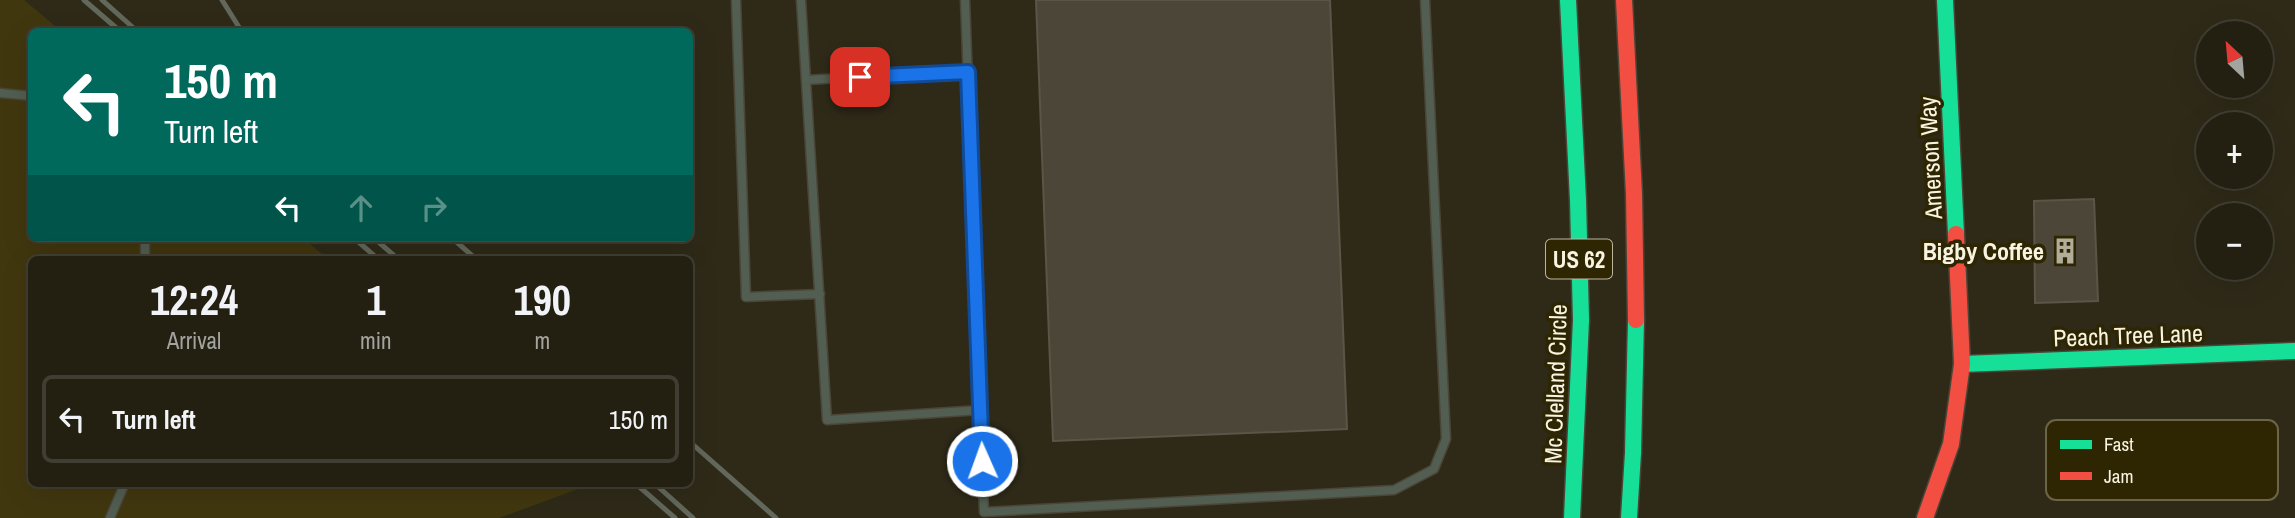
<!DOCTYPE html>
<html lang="en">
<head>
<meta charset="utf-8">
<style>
	:root { --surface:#232012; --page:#2b281b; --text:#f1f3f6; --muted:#a3a39f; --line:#403e32 }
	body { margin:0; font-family:"Archivo Narrow",sans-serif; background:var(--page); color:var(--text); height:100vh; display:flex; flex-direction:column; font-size:26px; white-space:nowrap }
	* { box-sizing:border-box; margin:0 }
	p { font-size:23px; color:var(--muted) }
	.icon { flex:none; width:38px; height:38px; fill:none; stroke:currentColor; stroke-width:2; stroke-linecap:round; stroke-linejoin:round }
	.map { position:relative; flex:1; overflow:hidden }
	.drawer { position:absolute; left:28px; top:256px; width:665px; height:231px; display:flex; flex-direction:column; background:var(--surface); border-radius:10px; box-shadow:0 7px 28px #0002,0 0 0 2px var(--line) }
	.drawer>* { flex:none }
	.guide { position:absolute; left:28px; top:28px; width:665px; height:214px; border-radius:10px; box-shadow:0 7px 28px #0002,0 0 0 2px var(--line); background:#00695c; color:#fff; overflow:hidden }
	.needle { width:46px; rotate:334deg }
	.buttons { position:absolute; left:2196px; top:21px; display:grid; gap:14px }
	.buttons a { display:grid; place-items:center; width:77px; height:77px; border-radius:50%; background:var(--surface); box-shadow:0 7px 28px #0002,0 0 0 2px var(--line); font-size:35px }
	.pin { position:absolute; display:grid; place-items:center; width:60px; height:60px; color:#fff; margin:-30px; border-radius:14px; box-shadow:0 4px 10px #0006 }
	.me { position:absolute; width:77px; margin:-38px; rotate:358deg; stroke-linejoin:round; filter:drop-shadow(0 0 5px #0008) }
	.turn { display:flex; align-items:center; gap:24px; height:147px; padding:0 21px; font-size:32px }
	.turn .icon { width:91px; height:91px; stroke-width:2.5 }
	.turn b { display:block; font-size:49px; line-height:60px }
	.lanes { display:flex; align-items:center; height:66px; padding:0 21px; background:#0003; justify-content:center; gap:35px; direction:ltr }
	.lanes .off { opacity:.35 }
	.eta { display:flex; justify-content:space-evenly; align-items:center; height:119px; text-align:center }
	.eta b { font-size:42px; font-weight:700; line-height:49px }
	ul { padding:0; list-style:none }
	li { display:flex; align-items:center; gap:21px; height:88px; margin:0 14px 10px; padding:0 7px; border:4px solid var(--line); border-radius:10px }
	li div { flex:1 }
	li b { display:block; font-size:26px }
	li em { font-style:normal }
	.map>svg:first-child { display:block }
	.built { fill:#41370f }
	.building { fill:#4c4638; stroke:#5c5547; stroke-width:2 }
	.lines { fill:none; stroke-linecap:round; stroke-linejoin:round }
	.lane-casing { stroke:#4a4536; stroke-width:11 }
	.fast-casing { stroke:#4a4536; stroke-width:19 }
	.jam-casing { stroke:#4a4536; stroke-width:19 }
	.lane { stroke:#525e52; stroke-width:8 }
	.fast { stroke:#16e098; stroke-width:16 }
	.jam { stroke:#f24e42; stroke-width:16 }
	.rail { stroke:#63685c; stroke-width:5 }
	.route-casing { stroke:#114b97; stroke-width:18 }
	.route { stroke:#1a73e8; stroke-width:12 }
	.labels { text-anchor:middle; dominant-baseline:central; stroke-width:7; stroke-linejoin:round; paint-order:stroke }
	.shield { fill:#2e2603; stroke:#bcb69e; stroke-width:2 }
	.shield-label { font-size:23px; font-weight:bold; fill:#f9f4e1 }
	.street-label { font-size:24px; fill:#f9f4e1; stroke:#2e2603 }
	.poi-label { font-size:24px; font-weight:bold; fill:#f9f4e1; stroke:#2e2603; text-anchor:end }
	.key { fill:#2e2603; stroke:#6b6446; stroke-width:2 }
	.key-label { font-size:19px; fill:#f9f4e1 }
</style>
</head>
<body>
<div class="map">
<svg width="2295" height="518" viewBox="0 0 2295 518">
	<rect width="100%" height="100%" fill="#2f2a18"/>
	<polygon class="built" points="0,0 24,0 61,31 32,32 32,238 303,238 328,259 32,259 32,483 592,484 499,518 0,518"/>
	<g class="building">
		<polygon points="1036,0 1330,0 1347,429 1053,441"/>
		<polygon points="2094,199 2098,301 2035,303 2034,201"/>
	</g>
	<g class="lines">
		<g class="lane-casing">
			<g id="lane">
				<polyline points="736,0 746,297 820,294"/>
				<polyline points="801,0 827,420 981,410"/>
				<polyline points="965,0 984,512 1394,490 1434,469 1446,439 1425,0"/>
				<polyline points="806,80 968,71"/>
				<polyline points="0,93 32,96"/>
				<polyline points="145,259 145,238"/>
				<polyline points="110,518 125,483"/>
			</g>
		</g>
		<g class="fast-casing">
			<g id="fast">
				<polyline points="1568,0 1578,200 1581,320 1572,518"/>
				<polyline points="1945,0 1956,234"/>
				<polyline points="1962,364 2295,351"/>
				<polyline points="1629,518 1633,453 1636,320"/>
			</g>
		</g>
		<g class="jam-casing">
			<g id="jam">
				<polyline points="1624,0 1634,194 1636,320"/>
				<polyline points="1925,518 1951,444 1962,364 1956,234"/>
			</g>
		</g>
		<use href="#lane" class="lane"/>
		<use href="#fast" class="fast"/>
		<use href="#jam" class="jam"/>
		<g class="rail">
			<polyline points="84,0 121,32"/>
			<polyline points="102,0 138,32"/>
			<polyline points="222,0 242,32"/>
			<polyline points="354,238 378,259"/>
			<polyline points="374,238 398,259"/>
			<polyline points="452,238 476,259"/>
			<polyline points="690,442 776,518"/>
			<polyline points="635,483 675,518"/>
			<polyline points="654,483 693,518"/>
		</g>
	</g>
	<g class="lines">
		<g class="route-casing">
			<polyline id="route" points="860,77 968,72 982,461"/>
		</g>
		<use href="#route" class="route"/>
	</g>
	<defs>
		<g id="building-bare" transform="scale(2.1)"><path d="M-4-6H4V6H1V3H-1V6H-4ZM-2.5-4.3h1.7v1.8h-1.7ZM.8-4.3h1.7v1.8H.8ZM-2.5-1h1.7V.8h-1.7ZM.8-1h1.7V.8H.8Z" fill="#b2ad9b" stroke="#2e2603" stroke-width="2.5" paint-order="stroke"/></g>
	</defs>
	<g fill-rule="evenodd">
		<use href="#building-bare" x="2065" y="251"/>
	</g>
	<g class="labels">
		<rect class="shield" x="1546" y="239.5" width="66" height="39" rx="5"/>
		<g class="shield-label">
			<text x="1579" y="259">US 62</text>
		</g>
		<g class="street-label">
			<text transform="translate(1930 158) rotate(-93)">Amerson Way</text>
			<text transform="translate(2128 335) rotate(-2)">Peach Tree Lane</text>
			<text transform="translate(1555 384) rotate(-88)">Mc Clelland Circle</text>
		</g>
		<g class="poi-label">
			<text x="2044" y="251">Bigby Coffee</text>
		</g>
	</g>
	<rect x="2046" y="420" width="232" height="80" rx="10" class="key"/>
	<rect x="2060" y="440" width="32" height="9" fill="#16e098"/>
	<rect x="2060" y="472" width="32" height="8" fill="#f24e42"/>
	<g class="key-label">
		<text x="2104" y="451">Fast</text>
		<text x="2104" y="483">Jam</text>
	</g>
</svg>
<div class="buttons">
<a><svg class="needle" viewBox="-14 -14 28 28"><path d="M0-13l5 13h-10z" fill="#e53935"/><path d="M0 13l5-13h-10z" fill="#a3a39f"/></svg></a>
<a>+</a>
<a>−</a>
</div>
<div class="pin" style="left:860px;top:77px;background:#d93025"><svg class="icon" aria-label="arrive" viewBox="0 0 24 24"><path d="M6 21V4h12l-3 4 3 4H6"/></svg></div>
<svg class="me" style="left:982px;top:461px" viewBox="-20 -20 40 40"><circle r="17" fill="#1a73e8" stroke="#fff" stroke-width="3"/><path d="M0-11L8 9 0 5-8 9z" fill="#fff"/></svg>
<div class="guide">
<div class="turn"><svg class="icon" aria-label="left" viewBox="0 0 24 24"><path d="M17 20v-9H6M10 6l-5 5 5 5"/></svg><div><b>150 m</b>Turn left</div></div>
<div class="lanes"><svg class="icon" aria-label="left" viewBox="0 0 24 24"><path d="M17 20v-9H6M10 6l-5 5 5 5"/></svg><svg class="icon off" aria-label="ahead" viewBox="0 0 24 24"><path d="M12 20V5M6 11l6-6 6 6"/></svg><svg class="icon off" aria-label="right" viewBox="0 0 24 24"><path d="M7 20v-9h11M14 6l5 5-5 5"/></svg></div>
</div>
<section class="drawer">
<div class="eta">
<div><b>12:24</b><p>Arrival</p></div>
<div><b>1</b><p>min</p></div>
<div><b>190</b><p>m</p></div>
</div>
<ul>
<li><svg class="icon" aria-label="left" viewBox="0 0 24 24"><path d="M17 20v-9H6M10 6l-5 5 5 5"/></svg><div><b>Turn left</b></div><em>150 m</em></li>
</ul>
</section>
</div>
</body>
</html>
